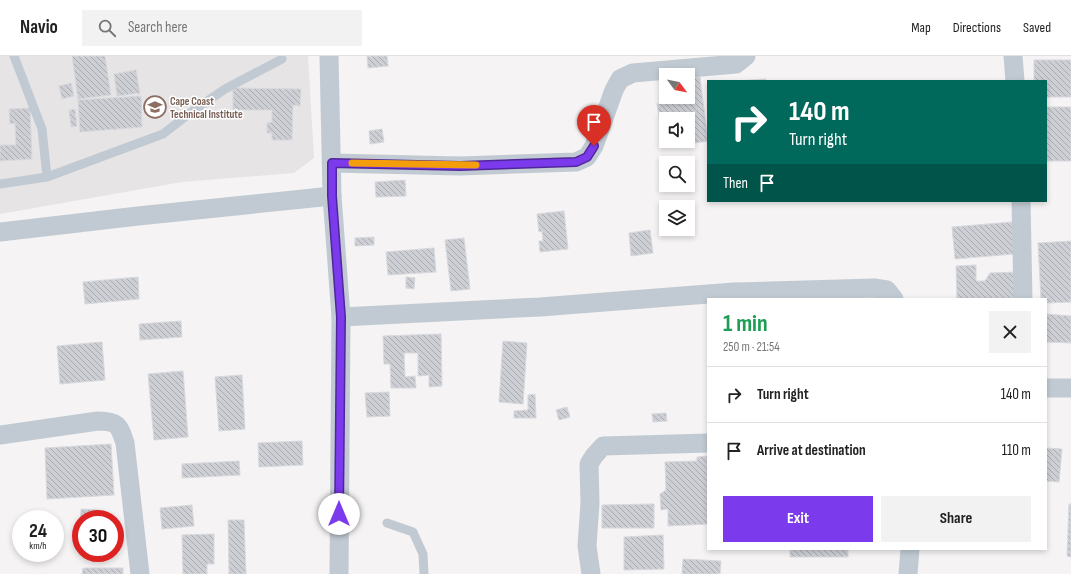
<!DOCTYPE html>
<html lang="en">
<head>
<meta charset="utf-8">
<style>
	:root { --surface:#fff; --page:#f2f2f2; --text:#222; --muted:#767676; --line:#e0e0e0; --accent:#7c3aed }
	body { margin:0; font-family:"Sofia Sans Condensed",sans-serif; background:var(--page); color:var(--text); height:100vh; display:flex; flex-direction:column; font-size:15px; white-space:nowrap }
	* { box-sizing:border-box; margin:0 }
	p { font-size:13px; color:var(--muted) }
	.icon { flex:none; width:22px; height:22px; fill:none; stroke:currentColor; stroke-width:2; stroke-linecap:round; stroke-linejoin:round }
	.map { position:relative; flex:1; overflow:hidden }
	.drawer { position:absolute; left:707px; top:242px; width:340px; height:252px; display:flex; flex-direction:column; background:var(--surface); border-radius:0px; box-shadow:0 2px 6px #0003 }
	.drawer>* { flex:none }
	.banner { position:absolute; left:707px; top:24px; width:340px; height:122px; border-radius:0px; box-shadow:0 2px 6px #0003; background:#00695c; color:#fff; overflow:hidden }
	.needle { width:26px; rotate:122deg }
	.fabs { position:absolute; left:659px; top:12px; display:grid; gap:8px }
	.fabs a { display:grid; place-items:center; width:36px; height:36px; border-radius:0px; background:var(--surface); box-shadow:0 2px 6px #0003; font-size:20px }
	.speed { position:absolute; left:12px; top:454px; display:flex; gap:8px; font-size:20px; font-weight:700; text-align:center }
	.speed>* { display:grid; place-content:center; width:52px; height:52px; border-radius:50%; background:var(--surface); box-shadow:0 2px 6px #0003; line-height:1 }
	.speed small { font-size:10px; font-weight:400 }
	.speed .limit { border:6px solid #d22; background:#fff; color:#111 }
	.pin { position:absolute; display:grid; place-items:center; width:34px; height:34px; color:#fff; margin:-41px -17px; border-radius:50% 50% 50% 0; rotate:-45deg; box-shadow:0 0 4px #0007 }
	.pin .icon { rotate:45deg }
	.me { position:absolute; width:44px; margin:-22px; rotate:0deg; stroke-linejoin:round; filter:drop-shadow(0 0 3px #0008) }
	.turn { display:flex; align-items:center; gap:14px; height:84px; padding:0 16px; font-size:18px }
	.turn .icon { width:52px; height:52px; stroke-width:2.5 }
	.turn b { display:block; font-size:28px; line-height:34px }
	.then { display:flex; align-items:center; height:38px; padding:0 16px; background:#0003; gap:8px; font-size:15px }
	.round { display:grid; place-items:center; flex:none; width:42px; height:42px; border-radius:0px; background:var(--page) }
	.headline { display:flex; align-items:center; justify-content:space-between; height:68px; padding:0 16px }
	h1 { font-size:24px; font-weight:700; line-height:30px; color:#1e9e55 }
	.cta { display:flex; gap:8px; margin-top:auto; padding:8px 16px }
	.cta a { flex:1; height:46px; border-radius:0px; background:var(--accent); color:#fff; font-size:16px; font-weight:700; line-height:46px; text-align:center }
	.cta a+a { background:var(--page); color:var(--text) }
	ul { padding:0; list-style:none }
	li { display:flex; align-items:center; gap:12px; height:56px; padding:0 16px; border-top:1px solid var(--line) }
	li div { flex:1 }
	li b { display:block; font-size:15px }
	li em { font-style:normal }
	header { display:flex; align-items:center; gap:24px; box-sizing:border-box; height:56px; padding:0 20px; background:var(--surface); border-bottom:1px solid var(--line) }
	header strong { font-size:19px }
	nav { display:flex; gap:22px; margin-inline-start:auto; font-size:14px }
	.search { width:280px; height:36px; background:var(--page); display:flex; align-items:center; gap:10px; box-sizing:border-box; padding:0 14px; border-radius:0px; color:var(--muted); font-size:15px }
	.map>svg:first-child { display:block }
	.education { fill:#e6e4e5 }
	.building { fill:url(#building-back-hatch); stroke:#d7d9de }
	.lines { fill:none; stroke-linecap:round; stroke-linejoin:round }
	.lane { stroke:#c1cad2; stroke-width:9 }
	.street { stroke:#c1cad2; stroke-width:19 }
	.route-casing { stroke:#51269a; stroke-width:10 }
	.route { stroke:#7c3aed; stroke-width:7 }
	.slow { stroke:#f59e0b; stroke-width:7 }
	.labels { text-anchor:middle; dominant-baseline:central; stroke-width:3; stroke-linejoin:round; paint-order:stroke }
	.education-label { font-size:11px; font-weight:bold; fill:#785e54; stroke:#fff; text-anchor:start }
</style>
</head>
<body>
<header>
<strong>Navio</strong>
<div class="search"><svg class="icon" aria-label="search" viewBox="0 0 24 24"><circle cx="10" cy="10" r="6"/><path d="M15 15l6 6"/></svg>Search here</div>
<nav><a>Map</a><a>Directions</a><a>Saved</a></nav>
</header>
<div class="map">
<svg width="1071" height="518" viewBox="0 0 1071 518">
	<defs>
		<pattern id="building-back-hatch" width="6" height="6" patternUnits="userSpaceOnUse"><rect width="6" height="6" fill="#cdcfd5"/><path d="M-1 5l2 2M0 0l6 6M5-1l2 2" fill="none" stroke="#a8abb0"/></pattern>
	</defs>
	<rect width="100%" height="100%" fill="#f5f3f3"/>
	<polygon class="education" points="0,0 308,0 314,102 294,117 182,126 0,158"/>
	<g class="building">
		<polygon points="72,0 105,0 111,39 78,43"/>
		<polygon points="367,0 387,0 388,10 368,12"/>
		<polygon points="1034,4 1071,4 1071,41 1046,41 1046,25 1034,25"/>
		<polygon points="136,14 140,37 117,40 114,18"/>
		<polygon points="700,21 708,85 669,91 668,85 688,85 688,63 666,63 666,72 665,67 660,68 657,48 663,47 660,27 666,26 666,41 688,41 688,23"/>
		<polygon points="766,23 766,25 737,25"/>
		<polygon points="71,27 74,40 62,43 59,30"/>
		<polygon points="233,32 301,33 300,50 293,49 292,84 272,84 272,77 267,77 267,67 272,66 272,54 233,54"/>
		<polygon points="141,40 142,71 80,76 78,44"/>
		<rect x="1046" y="51" width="25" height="54"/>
		<polygon points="30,52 32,103 0,105 0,89 16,89 15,67 10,68 9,53"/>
		<polygon points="75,53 77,70 71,71 69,54"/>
		<polygon points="382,73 384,86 370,88 369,75"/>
		<polygon points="405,124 406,140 376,141 375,126"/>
		<polygon points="564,155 568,193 540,196 539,185 543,185 542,175 539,176 537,158"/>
		<polygon points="1012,166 1014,198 955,203 952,171"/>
		<polygon points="650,174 653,197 631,200 629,177"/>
		<polygon points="374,181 374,189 355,190 355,182"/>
		<polygon points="464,182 470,233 451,235 445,184"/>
		<polygon points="1071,185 1071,246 1046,247 1046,243 1041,243 1038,187"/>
		<polygon points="434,192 436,216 388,219 386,196"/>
		<polygon points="976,209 976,225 985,225 990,217 1018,216 1018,243 957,243 956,210"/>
		<polygon points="138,221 139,243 85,248 83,226"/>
		<polygon points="406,221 415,222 414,233 406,232"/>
		<polygon points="1046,258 1071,260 1071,287 1046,286"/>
		<polygon points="181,265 182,281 140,284 139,268"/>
		<polygon points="441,278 442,330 429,331 429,319 418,320 418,297 404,297 405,321 415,320 416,332 391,332 390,308 384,308 383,280"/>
		<polygon points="503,285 527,287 523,348 499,346"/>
		<polygon points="102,286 105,324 60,328 57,290"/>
		<polygon points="183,315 188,381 154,384 148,318"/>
		<polygon points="242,319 245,373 219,375 215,321"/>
		<polygon points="389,336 390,360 367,361 365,337"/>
		<polygon points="535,338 536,362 514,362 514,355 528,354 528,339"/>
		<polygon points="567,351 570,361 559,364 556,354"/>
		<polygon points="666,357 667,365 653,366 652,358"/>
		<polygon points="302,385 303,409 259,411 258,387"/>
		<polygon points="111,388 114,439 47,443 45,392"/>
		<polygon points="1046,392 1062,393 1059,426 1046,425"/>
		<polygon points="708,400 708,468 668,470 668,453 661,454 660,438 666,434 665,406 697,405 697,401"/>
		<polygon points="239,405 240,419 182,422 182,408"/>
		<polygon points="654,448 654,472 602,472 602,449"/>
		<polygon points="1069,448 1071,448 1071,501 1067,500"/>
		<polygon points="192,449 194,470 162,473 160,452"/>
		<polygon points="81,453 98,454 97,463 81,463 81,494 79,494"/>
		<polygon points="228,464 244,464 246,518 229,518"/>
		<polygon points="214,478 214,508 207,508 207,518 183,518 182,479"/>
		<polygon points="663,479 664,513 624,514 624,481"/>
		<rect x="790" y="493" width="58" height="8"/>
		<polygon points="683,503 721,505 720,518 682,518"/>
		<polygon points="83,512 123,512 123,518 82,518"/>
	</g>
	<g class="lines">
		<g class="lane">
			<polyline points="14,0 42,73 47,121"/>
			<polyline points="0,128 47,121 163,78 194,54 225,33 282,3"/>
			<polyline points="387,467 413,476 423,498 424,518"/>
		</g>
		<g class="street">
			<polyline points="329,0 332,140 341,261 339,518"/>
			<polyline points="1013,0 1015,25"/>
			<polyline points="332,107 460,110 576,106 587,101 594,90 614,34 620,23 633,17 736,8 746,0"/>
			<polyline points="1021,145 1023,243"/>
			<polyline points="0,176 138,160 332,140"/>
			<polyline points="341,261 540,251 734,236 874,232 887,234 894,243"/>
			<polyline points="1046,332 1071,332"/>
			<path d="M0,379L98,365C118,365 119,369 125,387L140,518"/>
			<polyline points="591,518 587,490 590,447 589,408 594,400 603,390 708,387"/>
			<polyline points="908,518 910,493"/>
		</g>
	</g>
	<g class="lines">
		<g class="route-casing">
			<polyline id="route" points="339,458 341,261 332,140 332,107 460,110 576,106 587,101 594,90"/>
		</g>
		<use href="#route" class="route"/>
		<polyline class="slow" points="352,107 476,109"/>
	</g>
	<defs>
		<g id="school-ring" transform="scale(1.15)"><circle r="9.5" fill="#fff" stroke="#8d6e63" stroke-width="1.5"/><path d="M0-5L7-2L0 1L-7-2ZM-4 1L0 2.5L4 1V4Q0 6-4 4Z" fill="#8d6e63"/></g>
	</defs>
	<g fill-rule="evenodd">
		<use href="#school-ring" x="155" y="51"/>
	</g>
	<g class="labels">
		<g class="education-label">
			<text x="170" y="45">Cape Coast<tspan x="170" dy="13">Technical Institute</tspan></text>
		</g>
	</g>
</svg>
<div class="fabs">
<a><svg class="needle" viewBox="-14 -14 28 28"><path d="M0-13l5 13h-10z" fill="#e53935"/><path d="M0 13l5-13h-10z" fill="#767676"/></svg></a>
<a><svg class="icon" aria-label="sound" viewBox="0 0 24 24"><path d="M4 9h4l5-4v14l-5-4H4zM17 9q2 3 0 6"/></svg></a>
<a><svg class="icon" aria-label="search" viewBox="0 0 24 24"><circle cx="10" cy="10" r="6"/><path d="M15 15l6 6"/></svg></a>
<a><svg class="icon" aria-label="layers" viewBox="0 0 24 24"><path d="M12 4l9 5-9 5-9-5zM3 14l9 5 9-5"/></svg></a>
</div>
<div class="speed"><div>24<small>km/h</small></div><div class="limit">30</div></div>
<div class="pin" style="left:594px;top:90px;background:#d93025"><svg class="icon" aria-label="arrive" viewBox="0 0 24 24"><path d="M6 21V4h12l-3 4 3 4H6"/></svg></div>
<svg class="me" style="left:339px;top:458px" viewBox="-20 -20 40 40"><circle r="19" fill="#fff"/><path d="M0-13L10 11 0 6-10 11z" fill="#7c3aed"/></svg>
<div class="banner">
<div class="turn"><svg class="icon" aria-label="right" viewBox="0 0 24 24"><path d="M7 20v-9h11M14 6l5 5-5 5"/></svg><div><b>140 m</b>Turn right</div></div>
<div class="then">Then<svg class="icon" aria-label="arrive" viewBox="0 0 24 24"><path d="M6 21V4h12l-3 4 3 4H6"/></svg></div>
</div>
<section class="drawer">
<div class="headline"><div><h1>1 min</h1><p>250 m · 21:54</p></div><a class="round"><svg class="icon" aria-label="close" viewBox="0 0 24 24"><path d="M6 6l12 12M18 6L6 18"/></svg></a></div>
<ul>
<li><svg class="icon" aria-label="right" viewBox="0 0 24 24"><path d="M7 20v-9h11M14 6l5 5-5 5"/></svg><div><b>Turn right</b></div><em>140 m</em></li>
<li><svg class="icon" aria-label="arrive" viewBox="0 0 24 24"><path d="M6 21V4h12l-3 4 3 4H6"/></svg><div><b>Arrive at destination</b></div><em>110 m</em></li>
</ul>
<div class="cta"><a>Exit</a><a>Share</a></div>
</section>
</div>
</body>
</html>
